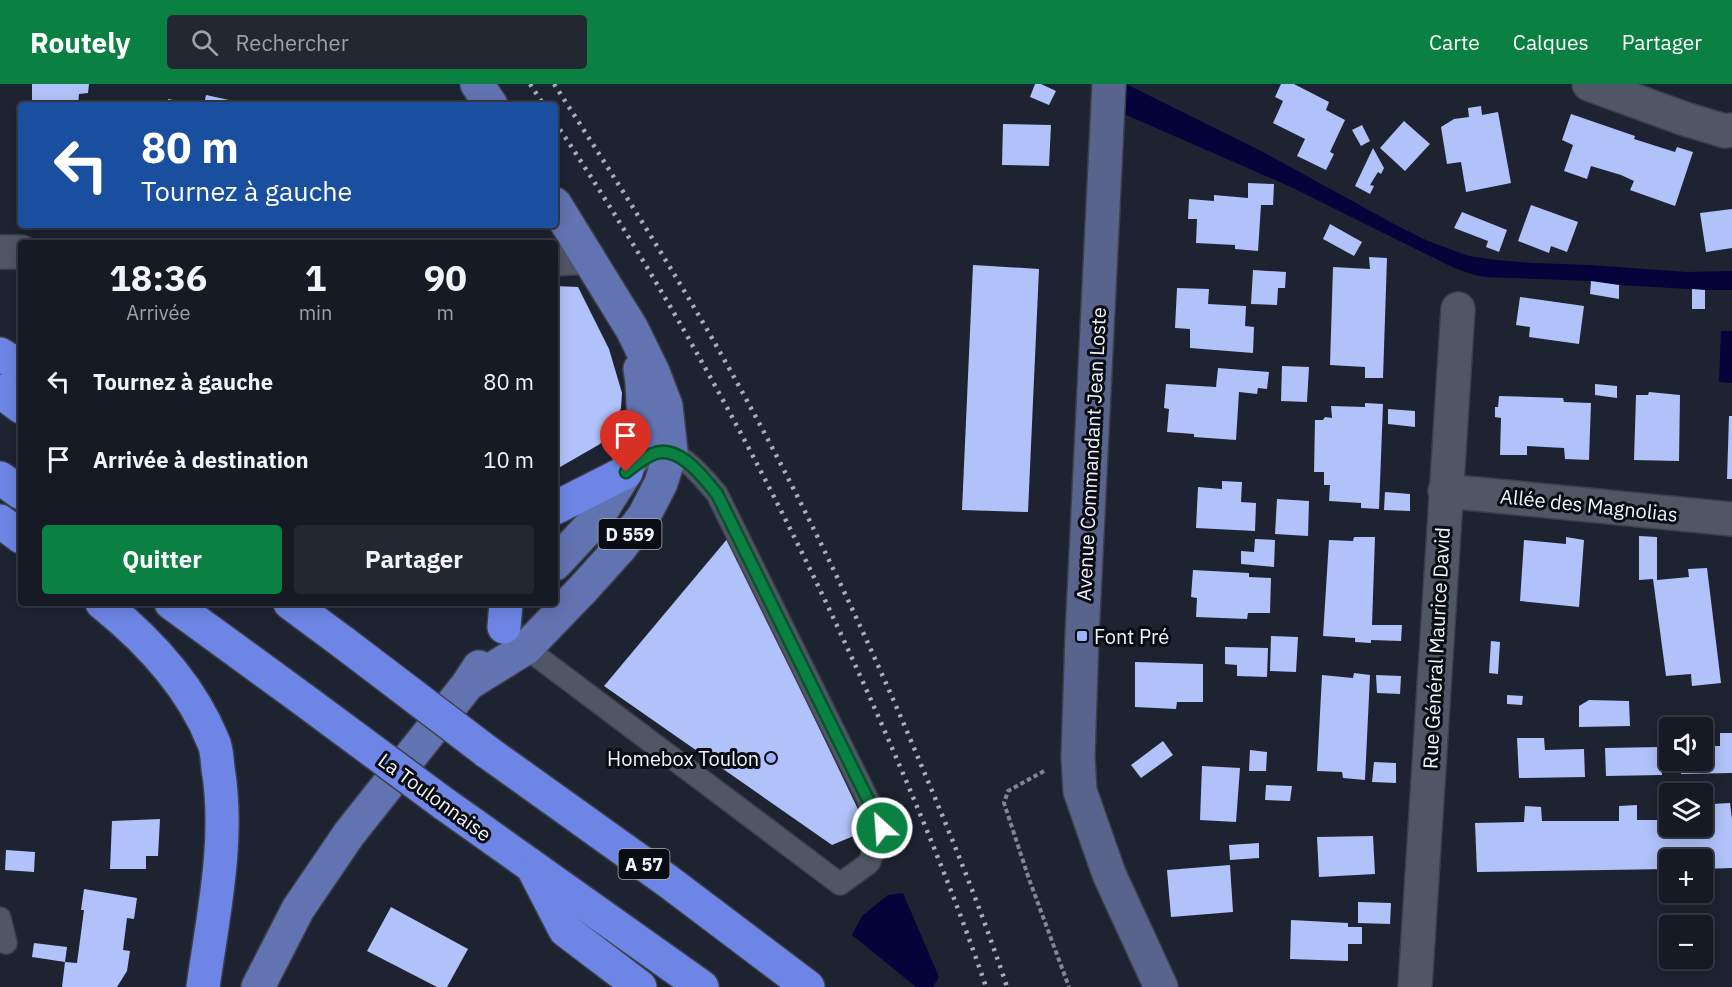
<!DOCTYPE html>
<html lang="fr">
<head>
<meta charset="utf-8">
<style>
	:root { --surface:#161a25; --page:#232732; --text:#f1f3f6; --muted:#9ea1a7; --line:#353842; --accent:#0b8043 }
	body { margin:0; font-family:"IBM Plex Sans",sans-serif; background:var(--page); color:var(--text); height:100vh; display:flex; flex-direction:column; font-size:22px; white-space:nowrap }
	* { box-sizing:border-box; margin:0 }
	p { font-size:20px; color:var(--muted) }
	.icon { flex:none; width:33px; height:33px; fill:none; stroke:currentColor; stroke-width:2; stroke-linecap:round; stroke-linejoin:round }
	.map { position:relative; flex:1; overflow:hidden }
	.drawer { position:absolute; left:18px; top:156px; width:540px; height:366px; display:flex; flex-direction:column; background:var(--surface); border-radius:6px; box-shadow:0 3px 15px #0003,0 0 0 2px var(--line) }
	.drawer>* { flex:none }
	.top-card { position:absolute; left:18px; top:18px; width:540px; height:126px; border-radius:6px; box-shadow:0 3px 15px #0003,0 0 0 2px var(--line); background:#1a4fa0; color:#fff; overflow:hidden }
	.controls { position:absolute; left:1659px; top:633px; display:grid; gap:12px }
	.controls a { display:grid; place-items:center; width:54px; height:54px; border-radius:6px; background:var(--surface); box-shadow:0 3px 15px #0003,0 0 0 2px var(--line); font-size:30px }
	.pin { position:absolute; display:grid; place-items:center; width:51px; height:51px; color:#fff; margin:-62px -26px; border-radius:50% 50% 50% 0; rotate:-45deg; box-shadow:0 0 6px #0007 }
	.pin .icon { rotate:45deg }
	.me { position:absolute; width:66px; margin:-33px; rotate:334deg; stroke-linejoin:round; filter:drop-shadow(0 0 4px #0008) }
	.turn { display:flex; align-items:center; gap:21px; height:126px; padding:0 24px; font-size:27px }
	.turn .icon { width:78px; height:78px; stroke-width:2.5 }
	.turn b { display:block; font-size:42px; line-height:51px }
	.eta { display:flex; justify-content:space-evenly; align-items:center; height:102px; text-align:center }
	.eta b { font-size:36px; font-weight:700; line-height:42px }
	.primary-button { display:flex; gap:12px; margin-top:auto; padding:12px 24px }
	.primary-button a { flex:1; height:69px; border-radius:6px; background:var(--accent); color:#fff; font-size:24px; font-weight:700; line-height:69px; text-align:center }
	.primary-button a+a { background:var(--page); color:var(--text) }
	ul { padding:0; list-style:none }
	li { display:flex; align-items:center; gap:18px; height:78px; padding:0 24px }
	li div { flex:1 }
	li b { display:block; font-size:22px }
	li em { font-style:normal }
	header { display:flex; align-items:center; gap:36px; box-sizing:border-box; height:84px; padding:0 30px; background:var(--accent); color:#fff }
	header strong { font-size:28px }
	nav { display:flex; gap:33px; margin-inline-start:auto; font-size:21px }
	.search { width:420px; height:54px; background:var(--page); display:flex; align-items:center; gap:15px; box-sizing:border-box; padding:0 21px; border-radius:6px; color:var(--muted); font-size:22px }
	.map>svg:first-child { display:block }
	.water { fill:#05033a }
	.building { fill:#b0c2f9 }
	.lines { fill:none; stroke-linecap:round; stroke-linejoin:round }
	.service-casing { stroke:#3b3f4b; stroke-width:24 }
	.minor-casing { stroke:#3b3f4b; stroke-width:36 }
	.secondary-casing { stroke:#3b3f4b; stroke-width:36 }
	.primary-casing { stroke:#3b3f4b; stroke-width:36 }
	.motorway-casing { stroke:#3b3f4b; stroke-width:36 }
	.path { stroke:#828692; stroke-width:4; stroke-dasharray:4.5 3; stroke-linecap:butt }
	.service { stroke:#515666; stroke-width:21 }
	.minor { stroke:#515666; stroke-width:33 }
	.secondary { stroke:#59648c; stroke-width:33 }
	.primary { stroke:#6273b2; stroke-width:33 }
	.motorway { stroke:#6d86e5; stroke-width:33 }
	.rail { stroke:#aaadb9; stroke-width:4.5; stroke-dasharray:3 6; stroke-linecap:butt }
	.motorway-bridge-casing { stroke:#3b3f4b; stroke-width:36; stroke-linecap:butt }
	.motorway-bridge { stroke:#6d86e5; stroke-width:33 }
	.route-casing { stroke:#07532c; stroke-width:15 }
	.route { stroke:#0b8043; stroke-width:10 }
	.poi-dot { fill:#9db4fd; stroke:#0a0c13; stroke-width:2 }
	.labels { text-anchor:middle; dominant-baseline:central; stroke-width:6; stroke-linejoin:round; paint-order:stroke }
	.shield { fill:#0a0c13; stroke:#acaeb8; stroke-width:1.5 }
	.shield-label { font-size:18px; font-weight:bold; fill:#f1f4fe }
	.street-label { font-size:20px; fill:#f1f4fe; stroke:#0a0c13 }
	.poi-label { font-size:20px; fill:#f1f4fe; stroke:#0a0c13; text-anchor:start }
</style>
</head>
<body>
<header>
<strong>Routely</strong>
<div class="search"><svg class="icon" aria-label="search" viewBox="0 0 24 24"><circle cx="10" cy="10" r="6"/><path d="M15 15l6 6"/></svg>Rechercher</div>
<nav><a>Carte</a><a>Calques</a><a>Partager</a></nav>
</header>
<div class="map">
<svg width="1732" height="903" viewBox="0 0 1732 903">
	<rect width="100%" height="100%" fill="#1e2331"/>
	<g class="water">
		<polygon points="1126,0 1263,68 1394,140 1428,157 1469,172 1496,176 1533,179 1590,181 1687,188 1732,187 1732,206 1705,206 1619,201 1591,197 1485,193 1474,191 1452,183 1291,103 1124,30"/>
		<polygon points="1721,247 1732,247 1732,299 1719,298"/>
		<polygon points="903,809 939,893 933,903 916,903 852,851 862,832 888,811"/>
	</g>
	<g class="building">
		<polygon points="32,0 89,0 88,9 79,10 78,21 32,21"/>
		<polygon points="1035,0 1041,0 1056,7 1049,21 1030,13"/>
		<polygon points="1281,0 1294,0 1329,18 1326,26 1345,36 1330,68 1334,70 1326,86 1297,72 1305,55 1273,39 1283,17 1275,13"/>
		<polygon points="206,11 229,16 228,21 204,21"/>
		<polygon points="168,15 194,20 194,21 167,21"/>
		<polygon points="1481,22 1482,31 1498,28 1511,99 1466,108 1461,78 1447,80 1441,43 1454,35 1469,33 1468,24"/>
		<polygon points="1571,30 1635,52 1634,55 1675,68 1677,63 1693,68 1675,122 1630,106 1634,97 1621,91 1591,82 1587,95 1564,87 1573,61 1562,56"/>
		<polygon points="1404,37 1430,60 1405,87 1380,64"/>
		<polygon points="1003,40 1051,41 1049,82 1002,81"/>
		<polygon points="1362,41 1370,57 1361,62 1352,46"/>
		<polygon points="1373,64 1384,84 1381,90 1378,88 1370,101 1374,102 1370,110 1355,102"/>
		<polygon points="1248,99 1274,100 1273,121 1261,121 1258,167 1235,165 1235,161 1196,159 1197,135 1188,135 1189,115 1214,117 1214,111 1248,114"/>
		<polygon points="1531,121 1578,138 1567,168 1551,162 1549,169 1518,157"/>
		<polygon points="1732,125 1732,164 1706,168 1700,129"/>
		<polygon points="1462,128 1507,146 1499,168 1486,163 1488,157 1454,144"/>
		<polygon points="1330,140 1362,158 1354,172 1323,155"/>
		<polygon points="1369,173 1387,174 1383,294 1365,294 1365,283 1330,281 1333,183 1370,185"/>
		<polygon points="973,181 1039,185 1028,428 962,426"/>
		<polygon points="1253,186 1286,188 1285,204 1278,204 1277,221 1251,220"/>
		<polygon points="1591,197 1619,201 1619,215 1590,210"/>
		<polygon points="555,202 578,203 609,265 622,309 621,324 615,338 600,360 555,386"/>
		<polygon points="1177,204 1209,205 1208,220 1246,222 1245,242 1254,243 1253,269 1190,264 1190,245 1175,244"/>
		<polygon points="1692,205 1705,206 1705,225 1692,225"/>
		<polygon points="1520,213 1584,222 1579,260 1529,253 1530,243 1516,241"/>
		<polygon points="1282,282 1309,283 1307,318 1281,317"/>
		<polygon points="1218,284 1269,288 1267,305 1258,304 1257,310 1239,308 1236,356 1194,353 1194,350 1167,348 1169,325 1164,324 1166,300 1216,303"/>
		<polygon points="1595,300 1617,302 1617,314 1595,311"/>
		<polygon points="1649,308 1680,311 1679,377 1634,376 1636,311 1648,311"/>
		<polygon points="1499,312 1563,314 1564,318 1591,319 1589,376 1565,375 1564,364 1527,362 1527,371 1500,371 1501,334 1495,333 1495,323 1498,323"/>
		<polygon points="1365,319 1383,320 1379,425 1361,424 1361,419 1329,417 1330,401 1324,401 1324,388 1314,388 1315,336 1323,336 1325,333 1332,334 1331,322 1365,323"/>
		<polygon points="1388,325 1415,327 1415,343 1388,340"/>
		<polygon points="1729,332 1732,332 1732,395 1727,395"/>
		<polygon points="1222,397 1242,398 1241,418 1256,419 1255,447 1196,444 1198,403 1222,405"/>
		<polygon points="1385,408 1410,410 1410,427 1384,426"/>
		<polygon points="1277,415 1309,417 1308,452 1275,450"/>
		<polygon points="1639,452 1657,453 1657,496 1689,493 1688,485 1707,484 1721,599 1692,602 1691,590 1666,592 1653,495 1639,496"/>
		<polygon points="1354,453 1375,453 1372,541 1402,541 1401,557 1371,556 1371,559 1355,558 1355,554 1323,552 1329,456 1353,457"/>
		<polygon points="1566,453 1584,456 1579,523 1520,517 1524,456 1566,460"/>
		<polygon points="728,454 868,746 832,761 604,602"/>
		<polygon points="1255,455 1275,456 1274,483 1241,480 1241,467 1254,468"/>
		<polygon points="1193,486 1249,489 1249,493 1271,494 1270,529 1248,529 1247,535 1196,533 1197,514 1191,513"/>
		<polygon points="1271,552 1298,553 1296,588 1270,587"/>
		<polygon points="1491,557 1500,558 1498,590 1489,589"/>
		<polygon points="1225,563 1268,564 1267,593 1237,592 1237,581 1225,580"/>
		<polygon points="1135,578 1203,580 1203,618 1177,618 1176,625 1135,623"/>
		<polygon points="1354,589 1370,591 1365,696 1343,694 1342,688 1317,687 1322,591 1353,594"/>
		<polygon points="1376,591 1401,592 1400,610 1377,609"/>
		<polygon points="1507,611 1523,612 1522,621 1507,620"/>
		<polygon points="1589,616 1629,617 1630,642 1579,643 1579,622"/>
		<polygon points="1720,649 1732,649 1732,689 1681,690 1681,676 1702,676 1702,662 1720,662"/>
		<polygon points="1517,654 1544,654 1545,666 1584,665 1585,693 1519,694"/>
		<polygon points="1163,657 1173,671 1141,694 1131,681"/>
		<polygon points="1661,663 1662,691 1606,692 1605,664"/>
		<polygon points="1250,666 1267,668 1266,687 1249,687"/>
		<polygon points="1374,678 1396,679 1396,699 1372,698"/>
		<polygon points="1202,682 1240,684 1236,738 1200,736"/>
		<polygon points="1266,701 1292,702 1290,717 1265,716"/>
		<polygon points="1730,719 1732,735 1732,784 1702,785 1702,776 1670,776 1670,785 1477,788 1475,739 1524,738 1525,722 1541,723 1542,737 1619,737 1619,722 1637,721 1637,736 1670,736 1670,742 1702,742 1702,736 1713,736 1712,720"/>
		<polygon points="160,735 158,772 146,772 146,785 110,785 112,737"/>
		<polygon points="1373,752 1375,790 1319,793 1317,753"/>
		<polygon points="1259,759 1259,774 1230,776 1229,761"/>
		<polygon points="6,766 35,768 34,788 5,786"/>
		<polygon points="1230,781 1233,828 1171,833 1167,786"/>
		<polygon points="84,805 137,814 134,835 127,834 123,866 130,867 127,887 117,903 62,903 65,878 77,879 84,826 81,826"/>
		<polygon points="1358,818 1391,819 1390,840 1358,839"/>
		<polygon points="391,823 468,865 447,903 437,903 367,867"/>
		<polygon points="1291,836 1348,839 1348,843 1362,843 1362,860 1348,860 1348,877 1290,875"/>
		<polygon points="34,859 67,863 65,878 32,873"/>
	</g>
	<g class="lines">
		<g class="service-casing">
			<g id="service">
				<path d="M526,564L840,800L869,779L882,744L717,410C703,394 678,360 654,369C644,373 635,381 626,388"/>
				<polyline points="0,834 6,859"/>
			</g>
		</g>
		<g class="minor-casing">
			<g id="minor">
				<polyline points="1589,0 1685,35 1725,47 1732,46"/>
				<polyline points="0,168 21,168"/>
				<polyline points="555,175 588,173"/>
				<polyline points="1445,407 1732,435"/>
				<polyline points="1415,903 1458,225"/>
			</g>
		</g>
		<g class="secondary-casing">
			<polyline id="secondary" points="1109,0 1082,552 1078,673 1080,707 1109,790 1161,903"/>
		</g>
		<g class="primary-casing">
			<g id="primary">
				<polyline points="477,0 491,21"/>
				<polyline points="555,480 595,437 626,388 644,339 642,298 640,285"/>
				<polyline points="468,600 526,564 583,505 620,464 644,432 661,399 671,367 666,322 653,288 632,245 555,120"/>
				<polyline points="258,903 298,825 349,750 468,600 479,583"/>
			</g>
		</g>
		<g class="motorway-casing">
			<g id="motorway">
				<polyline points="0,270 21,283"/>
				<polyline points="0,307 21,323"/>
				<polyline points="0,394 21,409"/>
				<polyline points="555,424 626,388"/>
				<polyline points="0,437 21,453"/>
				<path d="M102,519C148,556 191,602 213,657C217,665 217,675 218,684C230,756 213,831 203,903"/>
				<polyline points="171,519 304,616"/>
				<polyline points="290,519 344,559"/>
				<polyline points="504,543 506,519"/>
				<polyline points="486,667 669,798 808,903"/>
				<polyline points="443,719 702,903"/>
				<polyline points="535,788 565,846 640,903"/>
			</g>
		</g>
		<polyline class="path" points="1044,687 1008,707 1004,719 1029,795 1069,903"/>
		<use href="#service" class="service"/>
		<use href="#minor" class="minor"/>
		<use href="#secondary" class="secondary"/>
		<use href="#primary" class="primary"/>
		<use href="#motorway" class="motorway"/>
		<g class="rail">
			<polyline points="530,0 544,21"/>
			<path d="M554,0C606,80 657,160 705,242C785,380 855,524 917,671C949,747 981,824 1007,903"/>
			<path d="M555,38C684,231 793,437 886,650C922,733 957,817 986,903"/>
		</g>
		<g class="motorway-bridge-casing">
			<g id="motorway-bridge">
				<polyline points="344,559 486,667"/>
				<polyline points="304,616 443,719"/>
			</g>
		</g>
		<use href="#motorway-bridge" class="motorway-bridge"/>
	</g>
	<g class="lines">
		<g class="route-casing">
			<path id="route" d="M626,388C634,382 643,374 653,370C678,359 703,393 717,410L882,744"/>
		</g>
		<use href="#route" class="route"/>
	</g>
	<g class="poi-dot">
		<rect x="1076" y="546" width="12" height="12" rx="3"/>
		<circle cx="771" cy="674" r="6"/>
	</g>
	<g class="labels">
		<g class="shield">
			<rect x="598.5" y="435" width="63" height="30" rx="4.5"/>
			<rect x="618.5" y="765" width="51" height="30" rx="4.5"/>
		</g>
		<g class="shield-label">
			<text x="630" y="450">D 559</text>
			<text x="644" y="780">A 57</text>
		</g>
		<g class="street-label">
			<text transform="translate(1091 370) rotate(-87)">Avenue Commandant Jean Loste</text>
			<text transform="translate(1589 421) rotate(6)">Allée des Magnolias</text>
			<text transform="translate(1436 564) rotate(-87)">Rue Général Maurice David</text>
			<text transform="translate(435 713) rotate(36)">La Toulonnaise</text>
		</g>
		<g class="poi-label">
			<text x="1094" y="552">Font Pré</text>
			<text x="759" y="674" text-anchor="end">Homebox Toulon</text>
		</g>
	</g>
</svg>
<div class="controls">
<a><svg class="icon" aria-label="sound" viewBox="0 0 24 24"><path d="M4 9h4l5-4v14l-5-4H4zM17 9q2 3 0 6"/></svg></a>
<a><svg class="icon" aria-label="layers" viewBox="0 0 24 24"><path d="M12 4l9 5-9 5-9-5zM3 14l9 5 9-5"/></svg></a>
<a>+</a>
<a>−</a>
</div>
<div class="pin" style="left:626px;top:388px;background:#d93025"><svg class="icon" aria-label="arrive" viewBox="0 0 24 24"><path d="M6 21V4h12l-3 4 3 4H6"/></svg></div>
<svg class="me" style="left:882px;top:744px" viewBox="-20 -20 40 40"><circle r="17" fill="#0b8043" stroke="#fff" stroke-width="3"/><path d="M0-11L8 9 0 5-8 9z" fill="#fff"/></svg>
<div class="top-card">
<div class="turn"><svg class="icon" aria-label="left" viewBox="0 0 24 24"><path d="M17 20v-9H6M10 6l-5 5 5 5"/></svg><div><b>80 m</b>Tournez à gauche</div></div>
</div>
<section class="drawer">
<div class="eta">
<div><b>18:36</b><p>Arrivée</p></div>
<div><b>1</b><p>min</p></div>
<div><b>90</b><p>m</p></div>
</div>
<ul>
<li><svg class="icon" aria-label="left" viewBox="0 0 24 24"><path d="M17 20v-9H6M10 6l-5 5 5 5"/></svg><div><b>Tournez à gauche</b></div><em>80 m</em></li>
<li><svg class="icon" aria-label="arrive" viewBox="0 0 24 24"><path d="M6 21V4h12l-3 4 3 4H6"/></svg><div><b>Arrivée à destination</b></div><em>10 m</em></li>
</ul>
<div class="primary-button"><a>Quitter</a><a>Partager</a></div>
</section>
</div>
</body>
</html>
